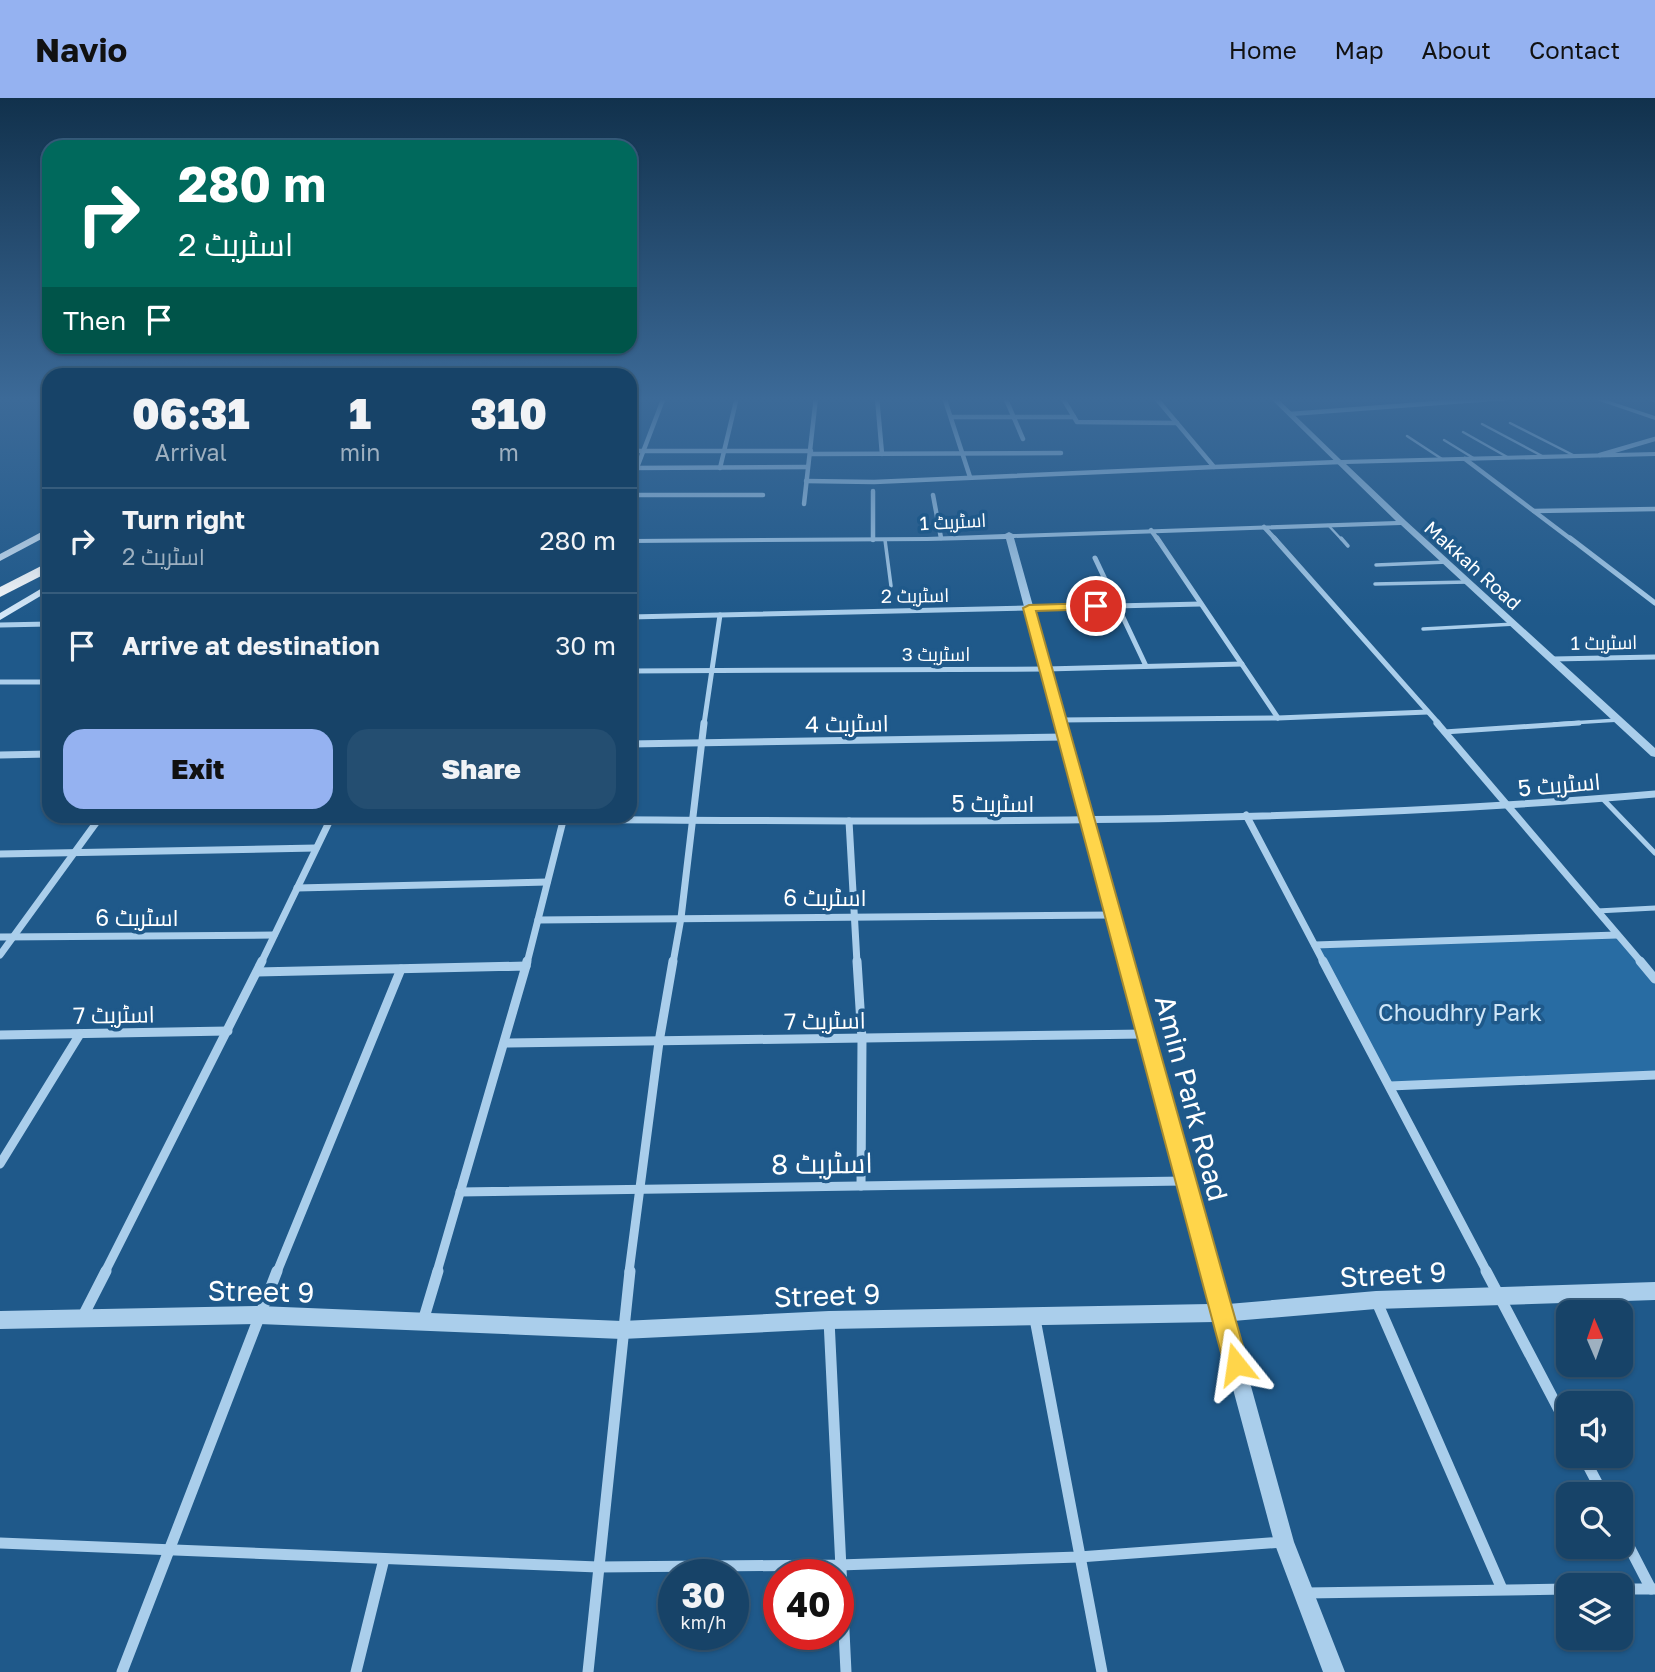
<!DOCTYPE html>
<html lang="en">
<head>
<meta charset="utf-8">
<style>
	:root { --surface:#174368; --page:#244e71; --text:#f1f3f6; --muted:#9eb0c0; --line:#365c7c; --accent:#95b2f1 }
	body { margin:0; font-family:"Golos Text",Cairo,sans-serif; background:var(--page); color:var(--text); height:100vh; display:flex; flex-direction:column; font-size:26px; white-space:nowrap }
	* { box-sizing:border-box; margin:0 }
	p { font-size:23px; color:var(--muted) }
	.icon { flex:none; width:38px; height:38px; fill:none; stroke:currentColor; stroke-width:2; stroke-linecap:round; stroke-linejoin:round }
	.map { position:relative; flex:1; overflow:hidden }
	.side { position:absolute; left:42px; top:270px; width:595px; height:455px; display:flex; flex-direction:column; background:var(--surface); border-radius:21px; box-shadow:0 2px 5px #0004,0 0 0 2px var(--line) }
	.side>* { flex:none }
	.top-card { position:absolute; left:42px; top:42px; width:595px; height:214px; border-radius:21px; box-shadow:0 2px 5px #0004,0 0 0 2px var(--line); background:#00695c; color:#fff; overflow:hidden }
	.needle { width:46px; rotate:358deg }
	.fabs { position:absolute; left:1556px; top:1202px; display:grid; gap:14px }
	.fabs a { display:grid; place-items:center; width:77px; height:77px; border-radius:14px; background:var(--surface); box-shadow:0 2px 5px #0004,0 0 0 2px var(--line); font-size:35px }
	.speed { position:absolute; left:658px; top:1461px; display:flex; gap:14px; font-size:35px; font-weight:700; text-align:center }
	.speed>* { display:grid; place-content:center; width:91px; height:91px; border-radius:50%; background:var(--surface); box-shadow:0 2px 5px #0004,0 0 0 2px var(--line); line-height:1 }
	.speed small { font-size:18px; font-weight:400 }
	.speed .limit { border:10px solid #d22; background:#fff; color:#111 }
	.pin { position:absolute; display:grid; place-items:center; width:60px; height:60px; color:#fff; margin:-30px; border:4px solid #fff; border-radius:50%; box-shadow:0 2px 7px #0007 }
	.me { position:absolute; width:77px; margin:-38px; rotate:345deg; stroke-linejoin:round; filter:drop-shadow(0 0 5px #0008) }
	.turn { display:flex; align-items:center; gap:24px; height:147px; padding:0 21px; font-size:32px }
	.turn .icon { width:91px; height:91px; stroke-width:2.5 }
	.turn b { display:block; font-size:49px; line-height:60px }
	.then { display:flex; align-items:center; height:66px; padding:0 21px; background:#0003; gap:14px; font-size:26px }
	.eta { display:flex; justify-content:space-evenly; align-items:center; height:119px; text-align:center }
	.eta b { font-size:42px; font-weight:800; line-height:49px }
	.cta { display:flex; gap:14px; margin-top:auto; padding:14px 21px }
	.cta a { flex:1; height:80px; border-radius:21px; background:var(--accent); color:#111; font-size:28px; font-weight:800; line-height:80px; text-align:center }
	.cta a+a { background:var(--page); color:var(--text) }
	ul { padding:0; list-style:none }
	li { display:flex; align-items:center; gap:21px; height:105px; padding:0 21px; border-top:2px solid var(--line) }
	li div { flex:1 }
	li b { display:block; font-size:26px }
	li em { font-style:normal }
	header { display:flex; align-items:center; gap:42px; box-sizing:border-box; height:98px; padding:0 35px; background:var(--accent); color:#111 }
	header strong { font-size:33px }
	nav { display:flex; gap:38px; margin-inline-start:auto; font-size:24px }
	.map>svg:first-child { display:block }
	.green { fill:#286ca3 }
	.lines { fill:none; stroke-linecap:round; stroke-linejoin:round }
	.service-far2 { stroke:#aaceeb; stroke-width:2.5 }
	.service-far1 { stroke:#aaceeb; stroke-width:3.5 }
	.service { stroke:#aaceeb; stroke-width:5 }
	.minor-far4 { stroke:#aaceeb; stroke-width:4.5 }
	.minor-far3 { stroke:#aaceeb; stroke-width:5 }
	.minor-far2 { stroke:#aaceeb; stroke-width:7 }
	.minor-far1 { stroke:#aaceeb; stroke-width:9 }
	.minor { stroke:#aaceeb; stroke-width:11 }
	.tertiary { fill:#aaceeb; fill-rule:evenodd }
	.secondary { fill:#d6e9f9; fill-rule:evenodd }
	.motorway { fill:#fff; fill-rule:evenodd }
	.route { fill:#ffd54a; stroke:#a68a30; stroke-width:2 }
	.labels { text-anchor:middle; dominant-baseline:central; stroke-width:7; stroke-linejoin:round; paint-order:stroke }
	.far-street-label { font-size:19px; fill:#fff; stroke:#1f598a }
	.street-label { font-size:23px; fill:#fff; stroke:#1f598a }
	.park-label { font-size:23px; fill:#cfe6f8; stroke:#1f598a }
	.near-street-label { font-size:28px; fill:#fff; stroke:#1f598a }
</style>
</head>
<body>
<header>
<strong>Navio</strong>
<nav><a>Home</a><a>Map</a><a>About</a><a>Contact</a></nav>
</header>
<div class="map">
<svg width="1655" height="1574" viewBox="0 0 1655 1574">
	<rect width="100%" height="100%" fill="#1f598a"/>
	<polygon class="green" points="1617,837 1655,881 1655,977 1390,988 1315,847"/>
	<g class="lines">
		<g class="service-far2">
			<polyline points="1652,302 1655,303"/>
			<polyline points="1510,325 1575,358"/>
			<polyline points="1482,326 1544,359"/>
			<polyline points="1463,334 1509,360"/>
			<polyline points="1407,338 1442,361"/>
			<polyline points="1444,342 1475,361"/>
			<polyline points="1328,427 1342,442"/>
		</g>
		<g class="service-far1">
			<polyline points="1341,440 1348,448"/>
			<polyline points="885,442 891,488"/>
			<polyline points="1376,467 1447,464"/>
			<polyline points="1375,486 1468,484"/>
			<polyline points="1423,531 1515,526"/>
			<polyline points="1554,626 1619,622"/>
		</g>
		<g class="service">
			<polyline points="1444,634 1579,625"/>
			<polyline points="1602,700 1655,755"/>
			<polyline points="1597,813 1655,810"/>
		</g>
		<g class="minor-far4">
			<polyline points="877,299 882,356"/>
			<polyline points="944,299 970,379"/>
			<polyline points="1005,299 1023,341"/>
			<polyline points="1062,299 1077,324 1177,325"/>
			<polyline points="1155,299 1214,369 1339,364"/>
			<polyline points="1290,316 1518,299"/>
			<polyline points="951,319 1074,319"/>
			<polyline points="630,353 811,353"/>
			<polyline points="811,356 1061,355"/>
			<polyline points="1600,357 1655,341"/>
			<polyline points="1465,361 1572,442"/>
			<polyline points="630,370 807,369"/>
			<polyline points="720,370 737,299"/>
			<polyline points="806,383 874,384 1214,369"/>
			<polyline points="630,388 664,299"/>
			<polyline points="873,393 873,442"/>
			<polyline points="630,397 763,397"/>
			<polyline points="933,397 941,440"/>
			<polyline points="804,406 816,299"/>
			<polyline points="1534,413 1655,411"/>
			<polyline points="1264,429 1276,442"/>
			<polyline points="1151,432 1158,442"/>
		</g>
		<g class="minor-far3">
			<polyline points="1157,440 1278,620"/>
			<polyline points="1274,440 1439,626"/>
			<polyline points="1570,440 1655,505"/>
			<polyline points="1095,460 1146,568"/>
			<polyline points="630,519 1201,506"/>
			<polyline points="0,527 49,526"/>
			<polyline points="1553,561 1655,559"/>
			<polyline points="630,573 1046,571 1242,566"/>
			<polyline points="0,584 49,584"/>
			<polyline points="1060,622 1278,620 1428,614"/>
			<polyline points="704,626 720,517"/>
		</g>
		<g class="minor-far2">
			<polyline points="1437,625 1642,865"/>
			<polyline points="630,646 1064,639"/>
			<polyline points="0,657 49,656"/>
			<polyline points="1246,717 1324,865"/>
			<path d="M331,720C772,721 1215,734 1655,696"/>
			<polyline points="849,723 857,865"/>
			<polyline points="0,756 316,750"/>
			<polyline points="297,790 547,784"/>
			<polyline points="538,822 1113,817"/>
			<polyline points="0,839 274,837"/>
			<polyline points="1315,847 1617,837"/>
			<polyline points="0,857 101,718"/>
			<polyline points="261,865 332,718"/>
			<polyline points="527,865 564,719"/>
			<polyline points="673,865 681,820 704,625"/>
		</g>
		<g class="minor-far1">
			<polyline points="857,863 862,941 861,1088"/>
			<polyline points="1323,863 1487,1174"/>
			<polyline points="1640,863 1655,881"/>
			<polyline points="526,868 527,863"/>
			<polyline points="257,874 526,868 437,1174"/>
			<polyline points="0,937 228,933"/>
			<polyline points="505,945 1145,936"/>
			<polyline points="1390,988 1655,977"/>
			<polyline points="0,1066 80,936"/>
			<polyline points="460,1094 1184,1083"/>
			<polyline points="105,1174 262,863"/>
			<polyline points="277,1174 401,871"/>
			<polyline points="629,1174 659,944 673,863"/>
		</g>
		<g class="minor">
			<polyline points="1486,1173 1568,1329"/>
			<polyline points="1376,1202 1502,1491"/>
			<polyline points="83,1218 106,1173"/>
			<polyline points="1035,1221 1102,1574"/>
			<polyline points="829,1222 846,1574"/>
			<polyline points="423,1223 438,1173"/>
			<polyline points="1583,1358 1603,1396"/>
			<polyline points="1620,1431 1651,1491"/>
			<polyline points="0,1445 598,1469 839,1467 1079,1459 1283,1444"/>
			<polyline points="1620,1491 1655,1491"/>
			<polyline points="1306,1495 1568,1491"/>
			<polyline points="122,1574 277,1173"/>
			<polyline points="356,1574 384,1461"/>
			<polyline points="588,1574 630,1173"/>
		</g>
		<g class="tertiary">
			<polygon points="1269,299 1276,299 1341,362 1655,354 1655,358 1346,366 1406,423 1655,650 1655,659 1651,658 1401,427 1014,440 1228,1206 1376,1193 1655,1184 1655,1202 1376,1211 1233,1223 1294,1444 1345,1574 1323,1574 1274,1444 1215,1224 829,1231 622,1241 259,1226 0,1231 0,1213 259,1208 622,1223 829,1213 1210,1206 1006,441 927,443 630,445 630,441 927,439 1005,436 1009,434 1013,436 1396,423"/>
			<polygon points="1588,299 1597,299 1655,318 1655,322"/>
		</g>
		<g class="secondary">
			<polygon points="49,430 49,437 0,463 0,456"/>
			<polygon points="49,486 49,493 0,522 0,515"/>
		</g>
		<polygon class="motorway" points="49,464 49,474 0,499 0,489"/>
	</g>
	<linearGradient id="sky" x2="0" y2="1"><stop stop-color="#11314c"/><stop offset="0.58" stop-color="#3c6a98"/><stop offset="1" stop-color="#3c6a98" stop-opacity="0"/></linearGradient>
	<rect width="1655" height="519" fill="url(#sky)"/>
	<polygon class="route" points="1096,505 1102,508 1100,511 1036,513 1248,1266 1245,1274 1236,1278 1228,1274 1224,1266 1023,510 1029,507"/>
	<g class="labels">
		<g class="far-street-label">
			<text transform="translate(953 423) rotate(-3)">اسٹریٹ 1</text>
			<text transform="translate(1473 467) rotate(42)">Makkah Road</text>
			<text transform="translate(915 497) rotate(-1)">اسٹریٹ 2</text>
			<text transform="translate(1604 544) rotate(-1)">اسٹریٹ 1</text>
			<text x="936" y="555">اسٹریٹ 3</text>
		</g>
		<g class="street-label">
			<text transform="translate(847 625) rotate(-1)">اسٹریٹ 4</text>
			<text transform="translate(1559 686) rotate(-5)">اسٹریٹ 5</text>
			<text x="993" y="705">اسٹریٹ 5</text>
			<text x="825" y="799">اسٹریٹ 6</text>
			<text x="137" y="819">اسٹریٹ 6</text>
			<text transform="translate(114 916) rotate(-1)">اسٹریٹ 7</text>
			<text transform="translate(825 922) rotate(-1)">اسٹریٹ 7</text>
		</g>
		<g class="park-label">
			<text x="1460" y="914">Choudhry Park</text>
		</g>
		<g class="near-street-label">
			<text transform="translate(1192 1000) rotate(75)">Amin Park Road</text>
			<text transform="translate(822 1065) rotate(-1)">اسٹریٹ 8</text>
			<text transform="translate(1393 1176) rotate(-3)">Street 9</text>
			<text transform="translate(261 1193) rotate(1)">Street 9</text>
			<text transform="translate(827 1197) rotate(-2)">Street 9</text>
		</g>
	</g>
</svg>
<div class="fabs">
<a><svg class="needle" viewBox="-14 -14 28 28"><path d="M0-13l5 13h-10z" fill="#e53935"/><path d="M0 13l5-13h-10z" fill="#9eb0c0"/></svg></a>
<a><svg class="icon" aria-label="sound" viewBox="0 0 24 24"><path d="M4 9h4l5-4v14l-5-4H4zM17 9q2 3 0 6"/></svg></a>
<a><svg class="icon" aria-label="search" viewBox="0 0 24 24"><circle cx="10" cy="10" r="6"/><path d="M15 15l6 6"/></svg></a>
<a><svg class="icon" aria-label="layers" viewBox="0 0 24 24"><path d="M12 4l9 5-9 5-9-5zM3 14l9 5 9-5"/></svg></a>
</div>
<div class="speed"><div>30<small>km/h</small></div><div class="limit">40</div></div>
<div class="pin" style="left:1096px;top:508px;background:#d93025"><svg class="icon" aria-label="arrive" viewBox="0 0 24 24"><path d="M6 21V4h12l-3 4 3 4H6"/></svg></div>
<svg class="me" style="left:1236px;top:1266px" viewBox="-20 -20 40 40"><path d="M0-17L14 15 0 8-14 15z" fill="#ffd54a" stroke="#fff" stroke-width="4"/></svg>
<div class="top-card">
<div class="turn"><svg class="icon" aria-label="right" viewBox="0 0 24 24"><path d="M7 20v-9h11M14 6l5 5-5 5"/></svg><div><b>280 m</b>اسٹریٹ 2</div></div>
<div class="then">Then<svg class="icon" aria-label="arrive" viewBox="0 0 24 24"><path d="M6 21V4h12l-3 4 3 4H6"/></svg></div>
</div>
<section class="side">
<div class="eta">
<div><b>06:31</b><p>Arrival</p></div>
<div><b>1</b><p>min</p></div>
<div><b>310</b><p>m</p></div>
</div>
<ul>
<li><svg class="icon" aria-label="right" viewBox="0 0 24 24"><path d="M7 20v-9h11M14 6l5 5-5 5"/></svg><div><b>Turn right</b><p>اسٹریٹ 2</p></div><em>280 m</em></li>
<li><svg class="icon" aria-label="arrive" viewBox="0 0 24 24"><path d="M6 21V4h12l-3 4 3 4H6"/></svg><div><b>Arrive at destination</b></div><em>30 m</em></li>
</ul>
<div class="cta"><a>Exit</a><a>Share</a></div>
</section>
</div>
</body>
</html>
